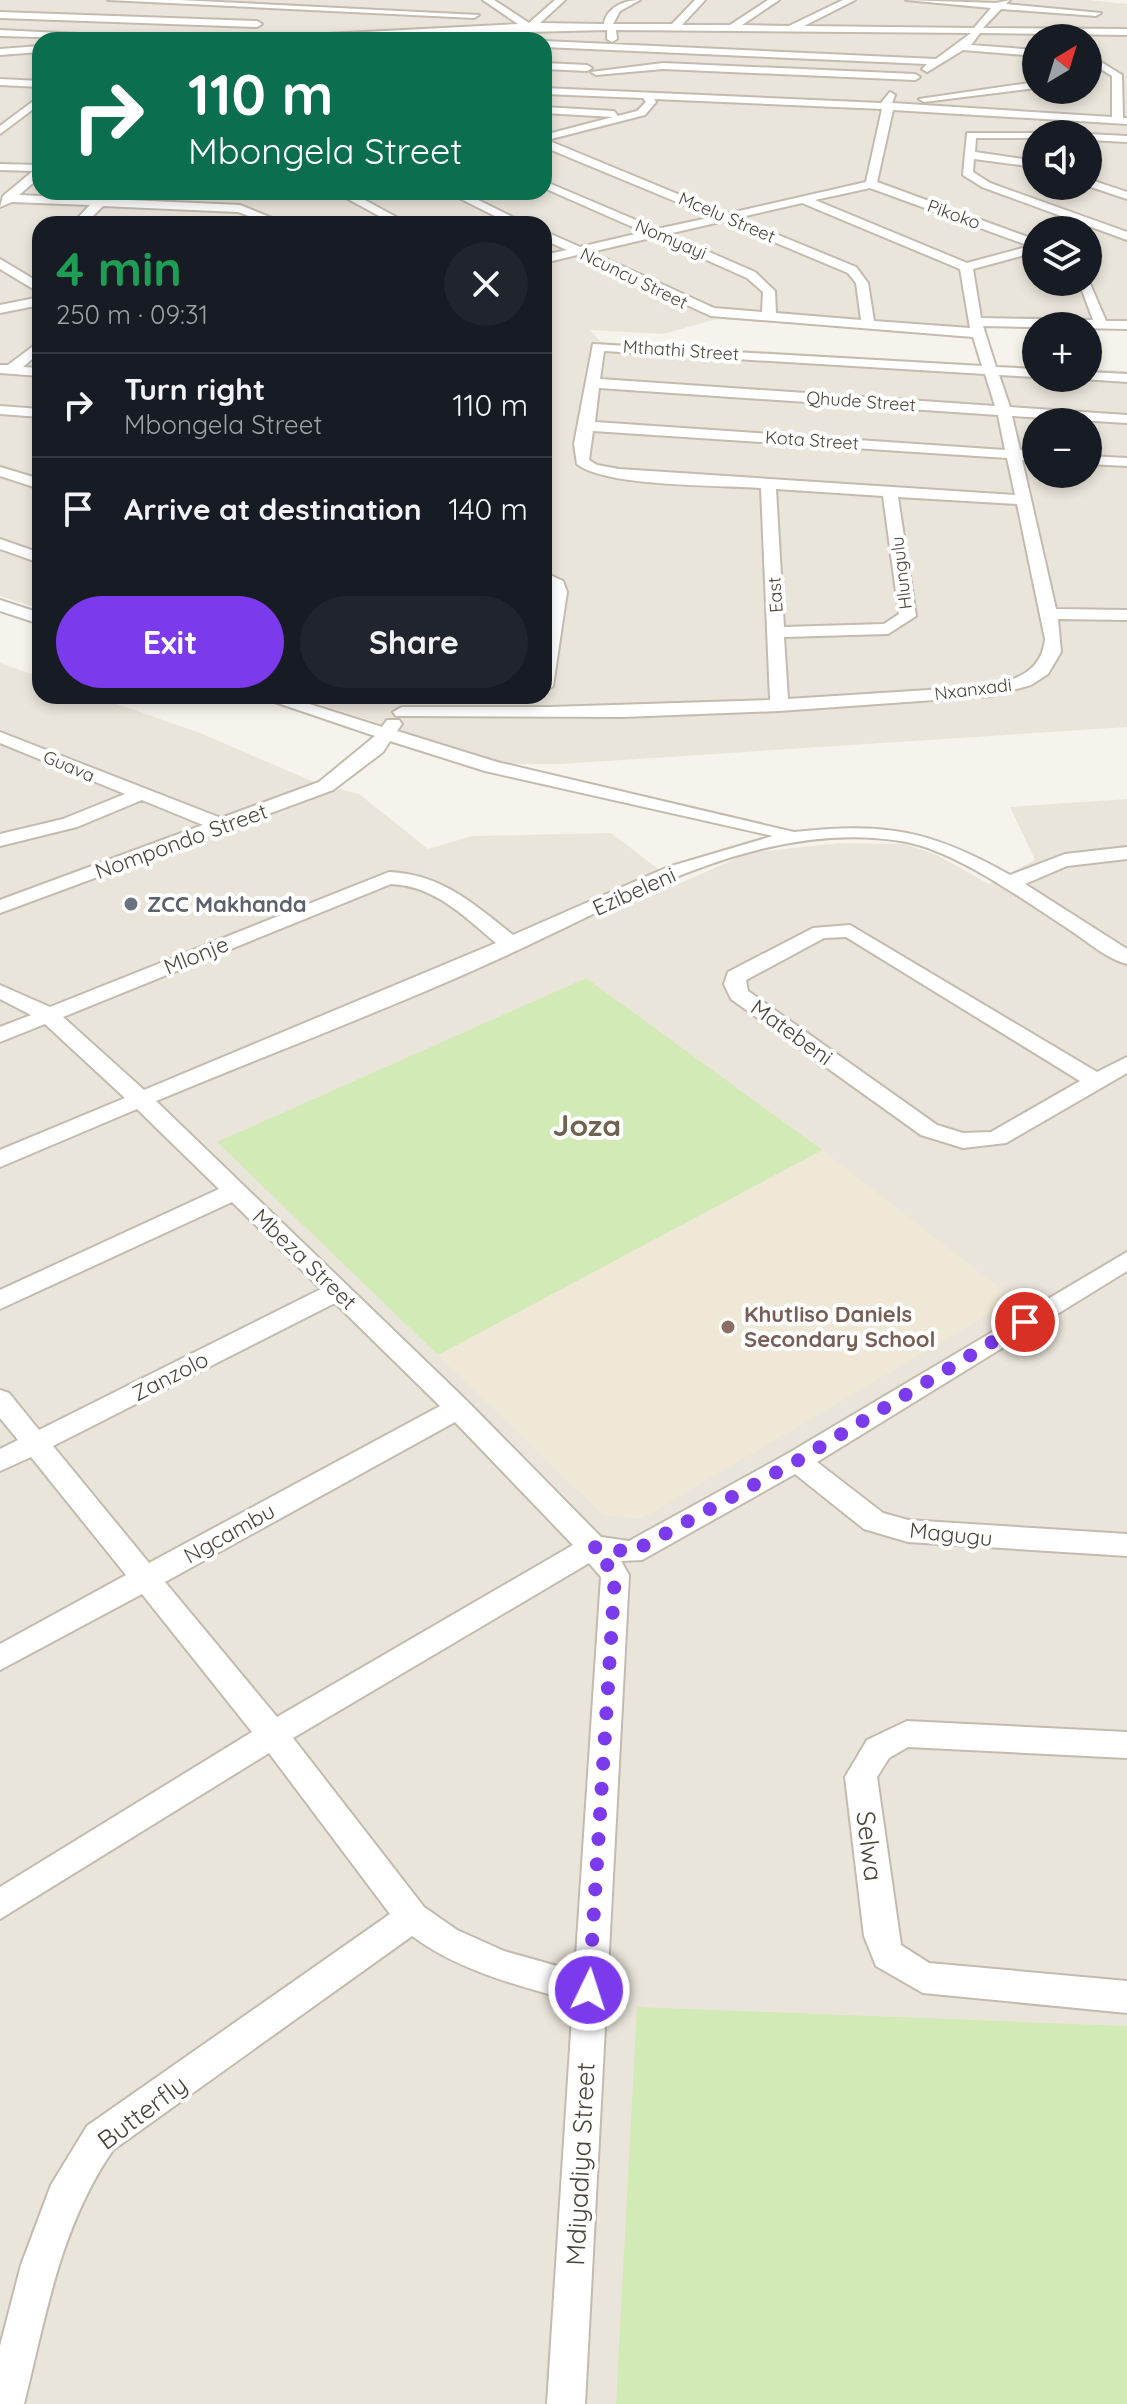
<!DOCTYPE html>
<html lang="en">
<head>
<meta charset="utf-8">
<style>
	:root { --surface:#171b24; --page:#20242c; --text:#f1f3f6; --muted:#9ea1a6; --line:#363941; --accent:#7c3aed }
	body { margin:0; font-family:Quicksand,sans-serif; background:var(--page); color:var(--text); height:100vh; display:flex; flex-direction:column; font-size:30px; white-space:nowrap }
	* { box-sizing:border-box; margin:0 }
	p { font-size:26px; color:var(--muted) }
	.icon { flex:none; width:44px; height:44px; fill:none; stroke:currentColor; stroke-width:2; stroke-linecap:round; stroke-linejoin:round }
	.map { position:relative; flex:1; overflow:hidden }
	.side { position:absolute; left:32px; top:216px; width:520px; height:488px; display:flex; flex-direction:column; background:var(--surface); border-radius:24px; box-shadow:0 4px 12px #0003 }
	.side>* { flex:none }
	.guide { position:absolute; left:32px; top:32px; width:520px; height:168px; border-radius:24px; box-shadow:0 4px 12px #0003; background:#0b6e4f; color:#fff; overflow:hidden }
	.needle { width:52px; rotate:38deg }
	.tools { position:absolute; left:1022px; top:24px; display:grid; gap:16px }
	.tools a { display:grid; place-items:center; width:80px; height:80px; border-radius:50%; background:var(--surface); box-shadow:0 4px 12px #0003; font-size:40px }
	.pin { position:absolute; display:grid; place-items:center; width:68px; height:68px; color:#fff; margin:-34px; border:4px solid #fff; border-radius:50%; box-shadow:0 2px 8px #0007 }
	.me { position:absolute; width:88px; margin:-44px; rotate:4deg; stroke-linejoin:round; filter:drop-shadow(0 0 6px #0008) }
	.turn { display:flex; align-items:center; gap:28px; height:168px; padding:0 24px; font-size:36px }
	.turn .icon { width:104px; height:104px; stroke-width:2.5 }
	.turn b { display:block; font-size:56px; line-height:68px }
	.round { display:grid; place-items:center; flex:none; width:84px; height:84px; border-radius:42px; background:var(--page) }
	.overview { display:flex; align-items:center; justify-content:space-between; height:136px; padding:0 24px }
	h1 { font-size:48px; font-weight:700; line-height:60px; color:#1e9e55 }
	.button { display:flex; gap:16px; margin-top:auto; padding:16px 24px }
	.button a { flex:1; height:92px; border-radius:48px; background:var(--accent); color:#fff; font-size:32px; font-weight:700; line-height:92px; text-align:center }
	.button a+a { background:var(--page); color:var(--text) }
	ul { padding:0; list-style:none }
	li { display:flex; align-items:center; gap:24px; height:104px; padding:0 24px; border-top:2px solid var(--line) }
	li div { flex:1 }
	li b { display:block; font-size:30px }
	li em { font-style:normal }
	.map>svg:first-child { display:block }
	.residential { fill:#eae5da; fill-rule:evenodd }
	.education { fill:#efe8d6 }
	.green { fill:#d2eab5 }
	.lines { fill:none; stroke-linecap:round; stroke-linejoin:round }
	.minor-casing { stroke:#c2bbae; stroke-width:4 }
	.minor { fill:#fff; fill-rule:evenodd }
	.route { stroke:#7c3aed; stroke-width:14; stroke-dasharray:0 25.2 }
	.worship-dot { fill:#6b7280; stroke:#fff; stroke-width:3 }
	.education-dot { fill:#8d6e63; stroke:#fff; stroke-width:3 }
	.labels { text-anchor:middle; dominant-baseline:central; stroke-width:8; stroke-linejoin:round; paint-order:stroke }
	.far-street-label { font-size:18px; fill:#4b4439; stroke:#fff }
	.street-label { font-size:22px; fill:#4b4439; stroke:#fff }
	.worship-label { font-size:22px; font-weight:bold; fill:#5b616d; stroke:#fff; text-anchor:start }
	.education-label { font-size:22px; font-weight:bold; fill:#785e54; stroke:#fff; text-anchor:start }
	.near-street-label { font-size:26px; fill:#4b4439; stroke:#fff }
	.district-label { font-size:30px; font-weight:bold; fill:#6e6250; stroke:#fff }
</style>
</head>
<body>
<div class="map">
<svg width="1127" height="2404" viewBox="0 0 1127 2404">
	<rect width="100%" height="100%" fill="#f6f3ec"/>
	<g class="residential">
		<path d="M0,0H1089L1127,4V329L986,326L988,335L717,319L663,334L590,330L601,342L1036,367V378H1088V369L1127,371V727L561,764H504L295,696H544V224H40V609L0,596ZM1036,38H1088V90H1036ZM40,40H544V192H40ZM1036,134H1088V186H1036ZM1036,230H1088V282H1036ZM1036,422H1088V474H1036Z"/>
		<polygon points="0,663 40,677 40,696 94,696 200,733 314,782 359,794 428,849 472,836 611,833 678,884 749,853 839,843 905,844 937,855 989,884 1035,860 1010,807 1127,799 1127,2404 0,2404"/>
	</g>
	<polygon class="education" points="822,1150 1014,1299 641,1519 603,1515 438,1355"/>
	<g class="green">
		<polygon points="586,978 822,1150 438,1355 217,1142"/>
		<polygon points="637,2007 1127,2026 1127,2404 616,2404"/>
	</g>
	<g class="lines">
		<g class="minor-casing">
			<g id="minor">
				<polygon points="108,0 179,0 479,15 474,18"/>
				<path d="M483,0H494L529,23L555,0H565L540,23L604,24C606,8 624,0 640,0L620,11L613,24H672L695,0H705L682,25H730L768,0H779L742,25L789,26L843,0H855L804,26L974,28L991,8L906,0L996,3L1010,0L1006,4L1101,13L1096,16L1001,9L983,28L1127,29V35L980,33L971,45L1036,50V56L963,50L927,72L922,69L927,64L544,47V41L936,59L971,33L616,30L617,39L612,42L607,39V30L212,40L518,24Z"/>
				<polygon points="0,12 257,21 262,24 257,27 0,18"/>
				<polygon points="0,30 141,37 146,40 0,36"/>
				<polygon points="40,46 40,52 0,55 0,49"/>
				<path d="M1088,54L1122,75L1123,118H1127V124L893,110L877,182L1036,240V252L973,269L981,318L1093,320L1079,282H1088V279L1106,321H1127V329L983,326L996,367L1036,369V377L999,375L1010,407L1127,415V423L1012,416L1020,450L1036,452V460H1022L1056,609L1127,610V620L1058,619L1061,652L1048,674L1031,685L991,696L779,711L623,717L396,716L393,712L402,707H550L770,700L761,488C720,485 605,487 577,464L574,444L593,344L982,366L973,337L711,316L577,255L544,263V255L567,250L544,240V231L580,247L644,232L544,188V181L657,229L713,217L544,147V135L613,117L544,113V107L614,111L618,116L637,111L646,102L643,98L544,94V88L881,103L890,92L895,95L892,103L1112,117V76L1088,61ZM654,99L882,109L866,182L726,214L547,140L645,115L656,102ZM870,188L1030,246L967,263L815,200ZM802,203L960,269L970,328L874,321L868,283L856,267L737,218ZM724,221L848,273L856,283L861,320L776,313L775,291L755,272L668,234ZM655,237L747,278L763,292L762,312L714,308L591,252ZM604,351L985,374L995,406L600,379ZM599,388L998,415L1005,450L595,422ZM593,431L1007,458L1015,495L619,469L597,465L589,460ZM776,489L883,496L899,614L884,624L784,627ZM898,497L1017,504L1045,639C1042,670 1019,679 991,686L788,699L784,637L888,634L916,616Z"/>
				<polygon points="544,63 587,65 592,68 587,71 544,69"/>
				<polygon points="663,63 915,74 920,77 915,80 663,69 596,75 591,72"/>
				<polygon points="0,79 40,81 40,87 0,85"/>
				<polygon points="1036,82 1036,88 924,102 919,99"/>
				<polygon points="40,96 40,104 0,134 0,126"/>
				<polygon points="967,133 1040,133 1036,138 976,138 975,152 1036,161 1036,167 974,159 973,172 990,183 1127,232 1127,240 982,187 963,175"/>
				<polygon points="1088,134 1127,136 1127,142 1088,140"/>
				<polygon points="0,164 40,165 40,177 19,195 240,205 287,224 270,224 238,212 103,206 85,224 72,224 90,205 12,202 0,207 3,196 33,171 0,170"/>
				<polygon points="1088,179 1127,192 1127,199 1088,186"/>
				<polygon points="335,192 350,192 409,224 394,224"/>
				<polygon points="447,192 462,192 527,224 511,224"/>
				<polygon points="0,259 40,283 40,293 0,269"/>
				<polygon points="40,297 40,305 0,313 0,305"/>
				<polygon points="40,341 40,352 23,367 40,368 40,376 0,373 0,365 8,365"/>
				<polygon points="1088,372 1127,374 1127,382 1083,379 1088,378"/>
				<polygon points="0,406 40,409 40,417 0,414"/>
				<polygon points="1088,456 1127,458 1127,466 1088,464"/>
				<polygon points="0,467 40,479 40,489 0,476"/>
				<polygon points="0,539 40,553 40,563 0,549"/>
				<polygon points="550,575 563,581 567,592 553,686 544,691 544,633 551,592 544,577"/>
				<polygon points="0,600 40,613 40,624 0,611"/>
				<path d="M257,696H284L382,727L387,720H399L402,724L397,731L497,762L794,832C885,822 931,830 1010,875L1065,854L1127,847V859L1067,866L1025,884L1127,949V964C1107,959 1088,942 1070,930C1025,901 954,849 901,841C766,819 634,896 518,950C400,1005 276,1051 156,1101L467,1401L601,1537L629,1541L787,1454L1127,1252V1271L817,1462L883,1513L908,1520L1127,1534V1556L908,1542L864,1529L795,1474L642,1560L621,1561L629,1575L585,2404H547L573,2001C517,1985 459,1971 412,1936L113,2150C60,2227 46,2315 24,2404H0V2346L21,2265L51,2185L87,2126L390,1914L269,1753L0,1919V1887L252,1732L142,1594L0,1670V1644L126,1575L31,1457L0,1471V1449L18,1440L0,1418V1390L9,1393L39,1430L321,1289L232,1202L0,1309V1290L219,1189L137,1109L0,1167V1150L125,1098L45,1024L0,1042V1027L31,1015L0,999V985L50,1007L389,872C441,874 474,904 513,935L668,867L773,836L485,771L390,741L383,752L333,790L0,913V900L203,825L142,800L77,827L0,846V834L63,819L125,794L0,743V732L221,818L319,782L375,736ZM391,884C435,886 464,916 496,943L144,1090L63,1017ZM335,1303L440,1406L149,1563L53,1446ZM455,1422L573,1545L277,1717L165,1582ZM589,1563L601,1577L575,1971L504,1951L457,1930L424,1907L293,1738Z"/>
				<path d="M850,925L1097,1072L1127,1057V1073L1006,1143L963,1148L921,1135L731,999L724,984L728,972L813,928ZM846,937L1080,1081L991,1132L963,1133L937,1125L748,991L746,980L824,938Z"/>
				<polygon points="907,1721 1127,1732 1127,1758 908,1747 889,1758 877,1777 901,1945 929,1963 1127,1981 1127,2013 923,1993 876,1966 864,1936 845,1777 867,1740"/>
			</g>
		</g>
		<use href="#minor" class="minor"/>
	</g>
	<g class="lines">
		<polyline class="route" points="589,1990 615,1575 593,1547 632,1552 797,1461 1025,1322"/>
	</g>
	<circle class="worship-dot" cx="131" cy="904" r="8"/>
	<circle class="education-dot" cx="728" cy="1327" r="8"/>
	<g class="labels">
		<g class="far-street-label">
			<text transform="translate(954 214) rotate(20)">Pikoko</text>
			<text transform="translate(727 217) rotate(23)">Mcelu Street</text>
			<text transform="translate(671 239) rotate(23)">Nomyayi</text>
			<text transform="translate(634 278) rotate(26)">Ncuncu Street</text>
			<text transform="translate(681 350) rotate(4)">Mthathi Street</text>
			<text transform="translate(861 401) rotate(4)">Qhude Street</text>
			<text transform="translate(812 440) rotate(4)">Kota Street</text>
			<text transform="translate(901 573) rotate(-97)">Hlungulu</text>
			<text transform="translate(775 595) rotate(-94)">East</text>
			<text transform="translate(973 689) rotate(-7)">Nxanxadi</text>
			<text transform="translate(69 766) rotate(23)">Guava</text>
		</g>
		<g class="street-label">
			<text transform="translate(181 841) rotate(-20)">Nompondo Street</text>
			<text transform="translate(634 891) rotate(-24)">Ezibeleni</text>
			<text transform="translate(196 955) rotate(-22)">Mlonje</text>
			<text transform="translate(792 1032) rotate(36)">Matebeni</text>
			<text transform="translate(305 1259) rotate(44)">Mbeza Street</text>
			<text transform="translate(170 1376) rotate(-27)">Zanzolo</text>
			<text transform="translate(229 1533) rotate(-29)">Ngcambu</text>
			<text transform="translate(951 1534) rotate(6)">Magugu</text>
		</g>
		<g class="worship-label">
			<text x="147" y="904">ZCC Makhanda</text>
		</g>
		<g class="education-label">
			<text x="744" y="1314">Khutliso Daniels<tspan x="744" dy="25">Secondary School</tspan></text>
		</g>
		<g class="near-street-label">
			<text transform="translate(870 1846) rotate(83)">Selwa</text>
			<text transform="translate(142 2112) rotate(-37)">Butterfly</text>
			<text transform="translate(580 2164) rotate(-87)">Mdiyadiya Street</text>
		</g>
		<g class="district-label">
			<text x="587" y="1125">Joza</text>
		</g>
	</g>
</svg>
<div class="tools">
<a><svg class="needle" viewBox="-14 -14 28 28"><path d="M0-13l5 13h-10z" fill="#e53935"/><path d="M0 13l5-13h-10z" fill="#9ea1a6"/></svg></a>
<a><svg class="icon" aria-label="sound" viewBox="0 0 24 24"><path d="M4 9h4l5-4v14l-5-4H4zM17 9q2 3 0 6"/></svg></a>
<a><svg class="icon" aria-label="layers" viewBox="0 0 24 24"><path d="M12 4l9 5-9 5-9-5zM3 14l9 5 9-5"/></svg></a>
<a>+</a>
<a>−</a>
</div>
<div class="pin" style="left:1025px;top:1322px;background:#d93025"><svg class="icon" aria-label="arrive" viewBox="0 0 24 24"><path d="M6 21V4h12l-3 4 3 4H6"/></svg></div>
<svg class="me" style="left:589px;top:1990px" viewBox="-20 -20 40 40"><circle r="17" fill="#7c3aed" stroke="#fff" stroke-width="3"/><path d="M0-11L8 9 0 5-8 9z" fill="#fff"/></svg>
<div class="guide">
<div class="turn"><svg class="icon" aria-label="right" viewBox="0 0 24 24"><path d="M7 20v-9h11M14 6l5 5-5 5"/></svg><div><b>110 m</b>Mbongela Street</div></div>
</div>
<section class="side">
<div class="overview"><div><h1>4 min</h1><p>250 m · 09:31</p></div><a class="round"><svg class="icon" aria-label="close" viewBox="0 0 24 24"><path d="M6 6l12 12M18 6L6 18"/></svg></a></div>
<ul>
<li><svg class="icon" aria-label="right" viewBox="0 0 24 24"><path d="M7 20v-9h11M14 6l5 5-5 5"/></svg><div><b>Turn right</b><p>Mbongela Street</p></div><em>110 m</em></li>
<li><svg class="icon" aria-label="arrive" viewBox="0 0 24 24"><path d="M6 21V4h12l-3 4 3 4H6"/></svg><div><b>Arrive at destination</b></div><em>140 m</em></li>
</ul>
<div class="button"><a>Exit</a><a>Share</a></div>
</section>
</div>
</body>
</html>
